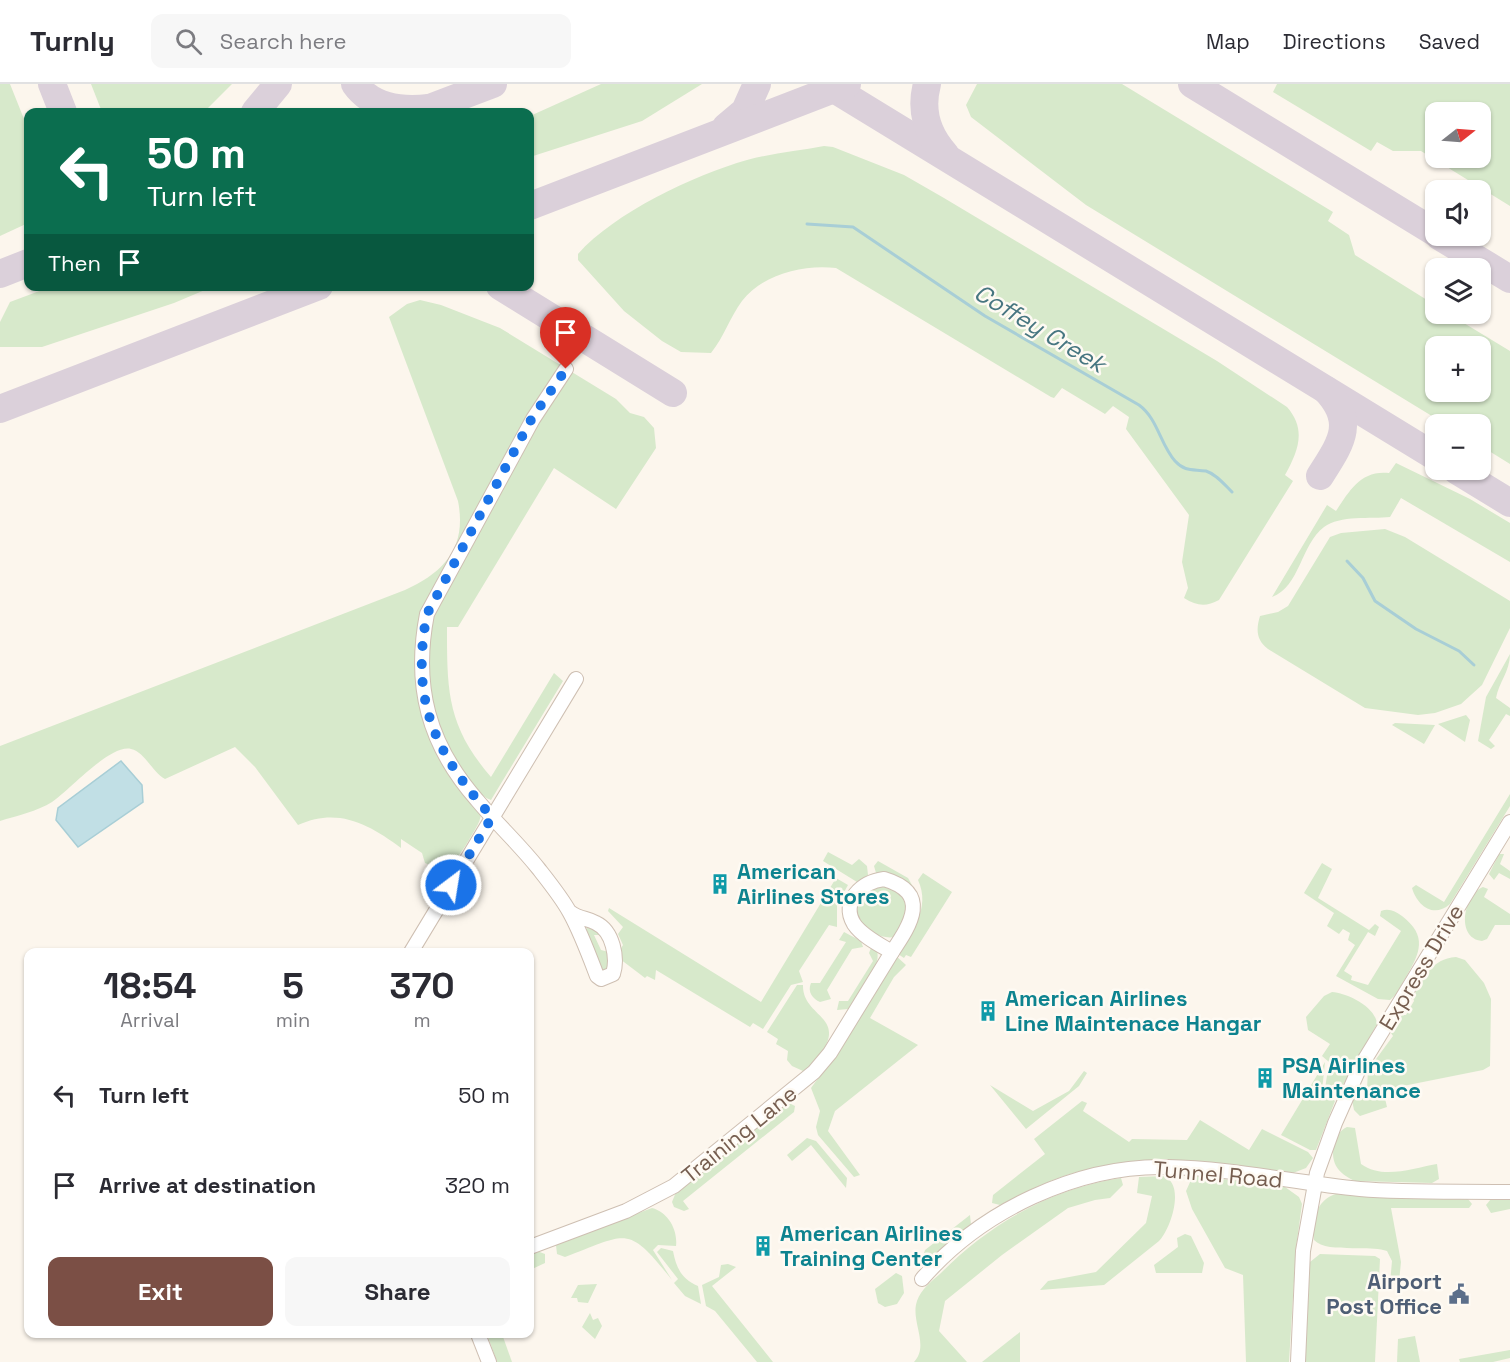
<!DOCTYPE html>
<html lang="en">
<head>
<meta charset="utf-8">
<style>
	:root { --surface:#fff; --page:#f7f7f7; --text:#2b2b33; --muted:#7c7c81; --line:#e1e1e2; --accent:#7b4f45 }
	body { margin:0; font-family:"Space Grotesk",sans-serif; background:var(--page); color:var(--text); height:100vh; display:flex; flex-direction:column; font-size:22px; white-space:nowrap }
	* { box-sizing:border-box; margin:0 }
	p { font-size:20px; color:var(--muted) }
	.icon { flex:none; width:33px; height:33px; fill:none; stroke:currentColor; stroke-width:2; stroke-linecap:round; stroke-linejoin:round }
	.map { position:relative; flex:1; overflow:hidden }
	.drawer { position:absolute; left:24px; top:864px; width:510px; height:390px; display:flex; flex-direction:column; background:var(--surface); border-radius:12px; box-shadow:0 2px 4px #0004 }
	.drawer>* { flex:none }
	.hud { position:absolute; left:24px; top:24px; width:510px; height:183px; border-radius:12px; box-shadow:0 2px 4px #0004; background:#0b6e4f; color:#fff; overflow:hidden }
	.needle { width:39px; rotate:73deg }
	.tools { position:absolute; left:1425px; top:18px; display:grid; gap:12px }
	.tools a { display:grid; place-items:center; width:66px; height:66px; border-radius:12px; background:var(--surface); box-shadow:0 2px 4px #0004; font-size:30px }
	.pin { position:absolute; display:grid; place-items:center; width:51px; height:51px; color:#fff; margin:-62px -26px; border-radius:50% 50% 50% 0; rotate:-45deg; box-shadow:0 0 6px #0007 }
	.pin .icon { rotate:45deg }
	.me { position:absolute; width:66px; margin:-33px; rotate:31deg; stroke-linejoin:round; filter:drop-shadow(0 0 4px #0008) }
	.turn { display:flex; align-items:center; gap:21px; height:126px; padding:0 24px; font-size:27px }
	.turn .icon { width:78px; height:78px; stroke-width:2.5 }
	.turn b { display:block; font-size:42px; line-height:51px }
	.then { display:flex; align-items:center; height:57px; padding:0 24px; background:#0003; gap:12px; font-size:22px }
	.eta { display:flex; justify-content:space-evenly; align-items:center; height:102px; text-align:center }
	.eta b { font-size:36px; font-weight:700; line-height:42px }
	.button { display:flex; gap:12px; margin-top:auto; padding:12px 24px }
	.button a { flex:1; height:69px; border-radius:12px; background:var(--accent); color:#fff; font-size:24px; font-weight:700; line-height:69px; text-align:center }
	.button a+a { background:var(--page); color:var(--text) }
	ul { padding:0; list-style:none }
	li { display:flex; align-items:center; gap:18px; height:90px; padding:0 24px }
	li div { flex:1 }
	li b { display:block; font-size:22px }
	li em { font-style:normal }
	header { display:flex; align-items:center; gap:36px; box-sizing:border-box; height:84px; padding:0 30px; background:var(--surface); border-bottom:2px solid var(--line) }
	header strong { font-size:28px }
	nav { display:flex; gap:33px; margin-inline-start:auto; font-size:21px }
	.search { width:420px; height:54px; background:var(--page); display:flex; align-items:center; gap:15px; box-sizing:border-box; padding:0 21px; border-radius:12px; color:var(--muted); font-size:22px }
	.map>svg:first-child { display:block }
	.green { fill:#d7e9cb; fill-rule:evenodd }
	.water { fill:#c1dfe5; stroke:#a8ced6; stroke-width:1.5 }
	.lines { fill:none; stroke-linecap:round; stroke-linejoin:round }
	.stream { stroke:#a8ced6; stroke-width:3 }
	.taxiway { stroke:#dbd0da; stroke-width:28 }
	.minor-casing { stroke:#cebfb2; stroke-width:16 }
	.minor { stroke:#fff; stroke-width:14 }
	.route { stroke:#1a73e8; stroke-width:10; stroke-dasharray:0 18 }
	.labels { text-anchor:middle; dominant-baseline:central; stroke-width:5; stroke-linejoin:round; paint-order:stroke }
	.culture-label { font-size:22px; font-weight:bold; fill:#0d838f; stroke:#fefaf3; text-anchor:start }
	.street-label { font-size:22px; fill:#765e50; stroke:#fefaf3 }
	.service-label { font-size:22px; font-weight:bold; fill:#4e5e75; stroke:#fefaf3; text-anchor:end }
	.water-label { font-size:24px; font-style:italic; fill:#477681; stroke:#fefaf3 }
</style>
</head>
<body>
<header>
<strong>Turnly</strong>
<div class="search"><svg class="icon" aria-label="search" viewBox="0 0 24 24"><circle cx="10" cy="10" r="6"/><path d="M15 15l6 6"/></svg>Search here</div>
<nav><a>Map</a><a>Directions</a><a>Saved</a></nav>
</header>
<div class="map">
<svg width="1510" height="1278" viewBox="0 0 1510 1278">
	<rect width="100%" height="100%" fill="#fcf6ed"/>
	<g class="green">
		<polygon points="0,0 10,0 28,45 28,139 0,152"/>
		<polygon points="91,0 232,0 204,28 102,28"/>
		<polygon points="601,0 702,0 642,37 530,73 530,32"/>
		<path d="M977,0H1122L1333,128L1328,137L1349,151L1355,171L1435,221L1436,230H1449L1510,267V380L1481,362L1480,340H1445L1086,121L971,33L966,21ZM1436,262H1480V308H1436Z"/>
		<path d="M1277,0H1510V122L1421,67H1393L1377,58L1371,67L1273,8ZM1480,28V74H1436V28Z"/>
		<path d="M824,62L833,63L904,91L944,114L1217,277L1287,323C1307,346 1298,367 1285,391L1293,397L1219,516C1206,523 1197,522 1184,514L1188,504L1182,478L1189,431L1126,345L1129,333L1113,322L1105,330L1062,304L1054,314L1051,313L836,184C804,180 763,190 742,217C730,233 724,253 711,269L681,268L662,257L624,227L578,176V170C614,129 694,91 747,76C772,69 799,67 824,62Z"/>
		<polygon points="50,203 50,202 212,203 174,219 42,263 0,263 0,238 10,218"/>
		<path d="M420,216L441,221L500,244L616,315L630,329L644,333L654,344L656,364L616,425L554,384L458,543H447C447,607 447,642 491,693L554,589L563,597L491,716C479,712 473,700 465,690C432,644 422,598 432,542H417L418,603L481,730C480,740 473,748 469,756C458,774 448,790 425,779L422,769L401,755V764C369,740 338,723 298,741L255,683L235,663L165,695C152,688 145,668 131,665C110,660 70,706 52,718C38,727 16,732 0,737V662L405,506C445,488 467,463 458,417L389,233L407,220Z"/>
		<path d="M1396,379L1470,415L1510,439V478L1401,414L1390,433C1371,435 1340,431 1324,443C1301,460 1300,503 1272,513L1327,421L1336,427C1350,406 1361,386 1389,389Z"/>
		<path d="M1385,445L1405,453L1510,517V544L1482,601L1461,620L1435,629L1418,631L1365,624L1268,565C1256,556 1256,545 1260,532L1278,528L1288,522L1330,453L1341,449Z"/>
		<path d="M1510,570C1510,587 1499,598 1496,614L1510,624V632L1506,630L1489,656L1495,662L1491,665L1478,657L1486,613Z"/>
		<polygon points="1466,631 1470,636 1465,658 1438,640"/>
		<polygon points="1395,639 1435,641 1424,660 1392,641"/>
		<path d="M1510,710V722L1450,820C1433,835 1417,821 1412,804L1416,801L1444,818Z"/>
		<polygon points="828,768 852,781 859,775 867,782 868,791 857,798 823,777"/>
		<polygon points="1499,770 1504,770 1500,780 1510,787 1510,795 1499,789 1494,796 1489,790"/>
		<polygon points="878,777 908,794 917,810 890,790 876,789 874,782"/>
		<path d="M1322,779L1332,785L1318,814L1369,846L1375,840L1379,843L1375,852L1368,848L1344,887L1352,892L1351,896L1368,901L1401,847L1380,832L1381,827C1389,824 1395,827 1402,832C1428,852 1420,869 1406,893C1401,901 1398,910 1390,916L1378,915L1336,892L1355,861L1348,856L1350,849L1343,845L1339,850L1327,842L1334,829L1304,809Z"/>
		<path d="M923,789L952,808L911,873L906,871L904,874L898,870C912,845 931,825 918,796Z"/>
		<polygon points="836,794 848,801 837,821 837,843 829,841 799,887 803,898 791,901 763,945 753,939 750,943 656,886 655,896 647,892 645,894 620,875 620,866 623,861 618,850 623,843 608,827 609,824 761,918"/>
		<path d="M872,801C895,802 905,808 908,831L899,852C883,857 871,848 860,838C853,820 858,812 872,801Z"/>
		<path d="M1483,803L1488,805L1484,813L1510,830V841H1495L1487,855L1482,857C1455,854 1464,810 1483,803Z"/>
		<polygon points="591,840 601,851 594,851 601,866 609,868 610,885 603,888 585,846"/>
		<path d="M844,848L861,857L863,863L852,865L827,906L831,915L820,918C813,915 807,908 811,899H820L846,858L839,856Z"/>
		<path d="M871,864H876C884,881 861,906 852,920L848,925L837,926L839,917H848L873,877L869,869Z"/>
		<polygon points="896,872 906,881 894,893 870,934 918,961 835,1027 828,1047 860,1091 854,1093 818,1051 816,1043 820,1027 811,1004 827,982"/>
		<path d="M1456,873L1465,876L1484,899L1491,915L1490,982L1483,986L1383,1006L1387,1023L1360,1032L1354,1026L1352,1016L1357,1005H1367L1368,986L1393,952L1391,949L1402,931H1406L1414,917L1413,913C1425,893 1431,875 1456,873Z"/>
		<path d="M797,901H803C802,933 848,932 820,971C815,978 812,985 803,987L792,982L787,976L788,967L776,960L778,955L767,948Z"/>
		<path d="M1332,908C1347,909 1376,923 1377,940L1339,1008L1325,1005L1329,978L1322,972L1330,960L1308,946L1306,933L1324,912Z"/>
		<polygon points="1325,978 1322,1007 1335,1017 1316,1066 1310,1066 1281,1051"/>
		<polygon points="1084,987 1087,989 1079,1002 1026,1045 990,1001 1033,1027 1069,1007"/>
		<path d="M1082,1017L1087,1019L1083,1027L1129,1058L1132,1055L1187,1056L1200,1036L1249,1066L1262,1045L1308,1068L1313,1074L1306,1084L1293,1089C1219,1079 1150,1069 1077,1088C1050,1095 1025,1109 1000,1121L992,1119L993,1111L1045,1070L1034,1055Z"/>
		<polygon points="789,1019 795,1022 794,1028 683,1117 689,1125 684,1127 674,1123 672,1118 676,1108"/>
		<path d="M1347,1043L1355,1044L1361,1080C1383,1096 1413,1084 1437,1080L1439,1095L1432,1099L1355,1097C1337,1089 1329,1077 1335,1058C1338,1051 1340,1046 1347,1043Z"/>
		<polygon points="807,1054 816,1057 847,1094 846,1104 811,1061 792,1077 787,1071"/>
		<path d="M1163,1092C1186,1099 1171,1145 1159,1157L1104,1201L1040,1206L1048,1197L1096,1188L1146,1139L1152,1112L1137,1109L1139,1093Z"/>
		<polygon points="1198,1092 1285,1103 1299,1113 1302,1120 1296,1164 1289,1278 1246,1278 1243,1191 1225,1184 1192,1125 1186,1107 1191,1096"/>
		<path d="M1121,1094L1123,1101L1110,1114L1095,1116L1068,1124L1002,1171L945,1217L939,1247L967,1278H914C930,1261 910,1237 917,1217C921,1205 932,1197 941,1189C989,1140 1052,1104 1121,1094Z"/>
		<path d="M1336,1110L1468,1115L1472,1120L1469,1124H1391L1401,1178L1399,1198L1390,1200L1392,1177L1387,1167C1368,1160 1327,1170 1314,1156C1311,1138 1316,1116 1336,1110Z"/>
		<polygon points="1491,1115 1510,1115 1510,1125 1491,1129 1486,1121"/>
		<path d="M652,1124C668,1128 678,1146 676,1162L658,1161L653,1166L672,1196C627,1140 629,1149 565,1173L557,1170L556,1161L560,1158Z"/>
		<polygon points="970,1131 971,1141 936,1171 930,1174 923,1172 925,1166"/>
		<polygon points="1185,1150 1191,1152 1204,1179 1202,1189 1156,1189 1154,1181 1178,1163 1177,1154"/>
		<path d="M661,1164L673,1167C676,1183 681,1195 698,1202L701,1220L685,1212L674,1199L678,1195L657,1168Z"/>
		<polygon points="537,1167 545,1170 545,1179 530,1186 530,1169"/>
		<polygon points="1320,1170 1375,1172 1380,1175 1375,1278 1305,1278 1310,1178"/>
		<polygon points="728,1180 736,1183 712,1202 773,1278 757,1278 715,1227 706,1222 702,1201 719,1193 721,1181"/>
		<polygon points="896,1189 902,1192 904,1209 897,1220 885,1223 878,1219 875,1205"/>
		<polygon points="597,1200 588,1219 578,1218 577,1214 571,1214 578,1201"/>
		<polygon points="590,1229 593,1236 598,1234 602,1242 595,1255 582,1243"/>
		<polygon points="1020,1248 1020,1278 982,1278"/>
		<polygon points="487,1250 502,1250 512,1278 497,1278"/>
		<polygon points="1415,1252 1420,1278 1397,1278 1398,1255"/>
		<polygon points="1510,1266 1510,1274 1493,1278 1460,1278 1459,1275"/>
	</g>
	<polygon class="water" points="121,677 142,701 143,718 78,763 56,736 58,724"/>
	<g class="lines">
		<g class="stream">
			<path d="M807,140L853,143L985,232L1139,321C1158,335 1160,360 1175,377C1185,388 1193,385 1206,387C1216,390 1224,400 1232,408"/>
			<polyline points="1347,477 1363,494 1375,517 1416,545 1459,567 1474,581"/>
		</g>
		<g class="taxiway">
			<polyline points="52,0 63,28"/>
			<path d="M355,0C372,24 403,27 429,24"/>
			<polyline points="826,0 1436,373"/>
			<path d="M927,0C920,26 927,50 945,70"/>
			<polyline points="1192,0 1436,149"/>
			<polyline points="255,28 278,0"/>
			<polyline points="419,28 493,0"/>
			<polyline points="726,43 745,27 757,0"/>
			<polyline points="530,122 847,0"/>
			<polyline points="1439,152 1510,195"/>
			<polyline points="0,190 28,179"/>
			<polyline points="500,202 673,309"/>
			<polyline points="0,325 319,202"/>
			<polyline points="1456,386 1510,419"/>
			<path d="M1320,392C1340,360 1357,339 1326,306"/>
		</g>
		<g class="minor-casing">
			<g id="minor">
				<path d="M566,285L533,335L427,530C413,602 428,660 477,716C497,740 519,760 538,784C549,798 562,814 570,829C581,849 589,871 597,892L601,895L613,890C618,874 613,847 596,839C587,834 579,835 570,828"/>
				<path d="M884,795C931,809 911,840 892,868C880,861 862,852 854,840C840,817 862,798 884,795Z"/>
				<polyline points="411,868 576,595"/>
				<polyline points="530,1163 626,1127 674,1102 814,988 830,969 892,868"/>
				<path d="M922,1195C981,1127 1077,1081 1167,1083C1232,1084 1296,1099 1360,1105C1410,1109 1460,1107 1510,1108"/>
				<polyline points="478,1250 489,1278"/>
				<polyline points="1298,1278 1303,1167 1317,1089 1335,1039 1359,985 1510,738"/>
			</g>
		</g>
		<use href="#minor" class="minor"/>
	</g>
	<g class="lines">
		<path class="route" d="M451,801L492,733C435,669 410,617 427,530L532,334L566,285"/>
	</g>
	<defs>
		<g id="building-bare" transform="scale(1.62)"><path d="M-4-6H4V6H1V3H-1V6H-4ZM-2.5-4.3h1.7v1.8h-1.7ZM.8-4.3h1.7v1.8H.8ZM-2.5-1h1.7V.8h-1.7ZM.8-1h1.7V.8H.8Z" fill="#0f9aa8" stroke="#fefaf3" stroke-width="2.5" paint-order="stroke"/></g>
		<g id="civic-bare" transform="scale(1.62)"><path d="M-.6-6.5H3V-4.5H.6V-3L4-1V1h2V6H-6V1h2V-1L-.6-3ZM-1.2 2.5V6h2.4V2.5Z" fill="#5c6f8a" stroke="#fefaf3" stroke-width="2.5" paint-order="stroke"/></g>
	</defs>
	<g fill-rule="evenodd">
		<use href="#building-bare" x="720" y="800"/>
		<use href="#building-bare" x="988" y="927"/>
		<use href="#building-bare" x="1265" y="994"/>
		<use href="#building-bare" x="763" y="1162"/>
		<use href="#civic-bare" x="1459" y="1210"/>
	</g>
	<g class="labels">
		<g class="culture-label">
			<text x="737" y="787">American<tspan x="737" dy="25">Airlines Stores</tspan></text>
			<text x="1005" y="914">American Airlines<tspan x="1005" dy="25">Line Maintenace Hangar</tspan></text>
			<text x="1282" y="981">PSA Airlines<tspan x="1282" dy="25">Maintenance</tspan></text>
			<text x="780" y="1149">American Airlines<tspan x="780" dy="25">Training Center</tspan></text>
		</g>
		<g class="street-label">
			<text transform="translate(1421 883) rotate(-59)">Express Drive</text>
			<text transform="translate(739 1050) rotate(-39)">Training Lane</text>
			<text transform="translate(1218 1090) rotate(5)">Tunnel Road</text>
		</g>
		<g class="service-label">
			<text x="1442" y="1197">Airport<tspan x="1442" dy="25">Post Office</tspan></text>
		</g>
		<g class="water-label">
			<text transform="translate(1040 244) rotate(31)">Coffey Creek</text>
		</g>
	</g>
</svg>
<div class="tools">
<a><svg class="needle" viewBox="-14 -14 28 28"><path d="M0-13l5 13h-10z" fill="#e53935"/><path d="M0 13l5-13h-10z" fill="#7c7c81"/></svg></a>
<a><svg class="icon" aria-label="sound" viewBox="0 0 24 24"><path d="M4 9h4l5-4v14l-5-4H4zM17 9q2 3 0 6"/></svg></a>
<a><svg class="icon" aria-label="layers" viewBox="0 0 24 24"><path d="M12 4l9 5-9 5-9-5zM3 14l9 5 9-5"/></svg></a>
<a>+</a>
<a>−</a>
</div>
<div class="pin" style="left:566px;top:285px;background:#d93025"><svg class="icon" aria-label="arrive" viewBox="0 0 24 24"><path d="M6 21V4h12l-3 4 3 4H6"/></svg></div>
<svg class="me" style="left:451px;top:801px" viewBox="-20 -20 40 40"><circle r="17" fill="#1a73e8" stroke="#fff" stroke-width="3"/><path d="M0-11L8 9 0 5-8 9z" fill="#fff"/></svg>
<div class="hud">
<div class="turn"><svg class="icon" aria-label="left" viewBox="0 0 24 24"><path d="M17 20v-9H6M10 6l-5 5 5 5"/></svg><div><b>50 m</b>Turn left</div></div>
<div class="then">Then<svg class="icon" aria-label="arrive" viewBox="0 0 24 24"><path d="M6 21V4h12l-3 4 3 4H6"/></svg></div>
</div>
<section class="drawer">
<div class="eta">
<div><b>18:54</b><p>Arrival</p></div>
<div><b>5</b><p>min</p></div>
<div><b>370</b><p>m</p></div>
</div>
<ul>
<li><svg class="icon" aria-label="left" viewBox="0 0 24 24"><path d="M17 20v-9H6M10 6l-5 5 5 5"/></svg><div><b>Turn left</b></div><em>50 m</em></li>
<li><svg class="icon" aria-label="arrive" viewBox="0 0 24 24"><path d="M6 21V4h12l-3 4 3 4H6"/></svg><div><b>Arrive at destination</b></div><em>320 m</em></li>
</ul>
<div class="button"><a>Exit</a><a>Share</a></div>
</section>
</div>
</body>
</html>
